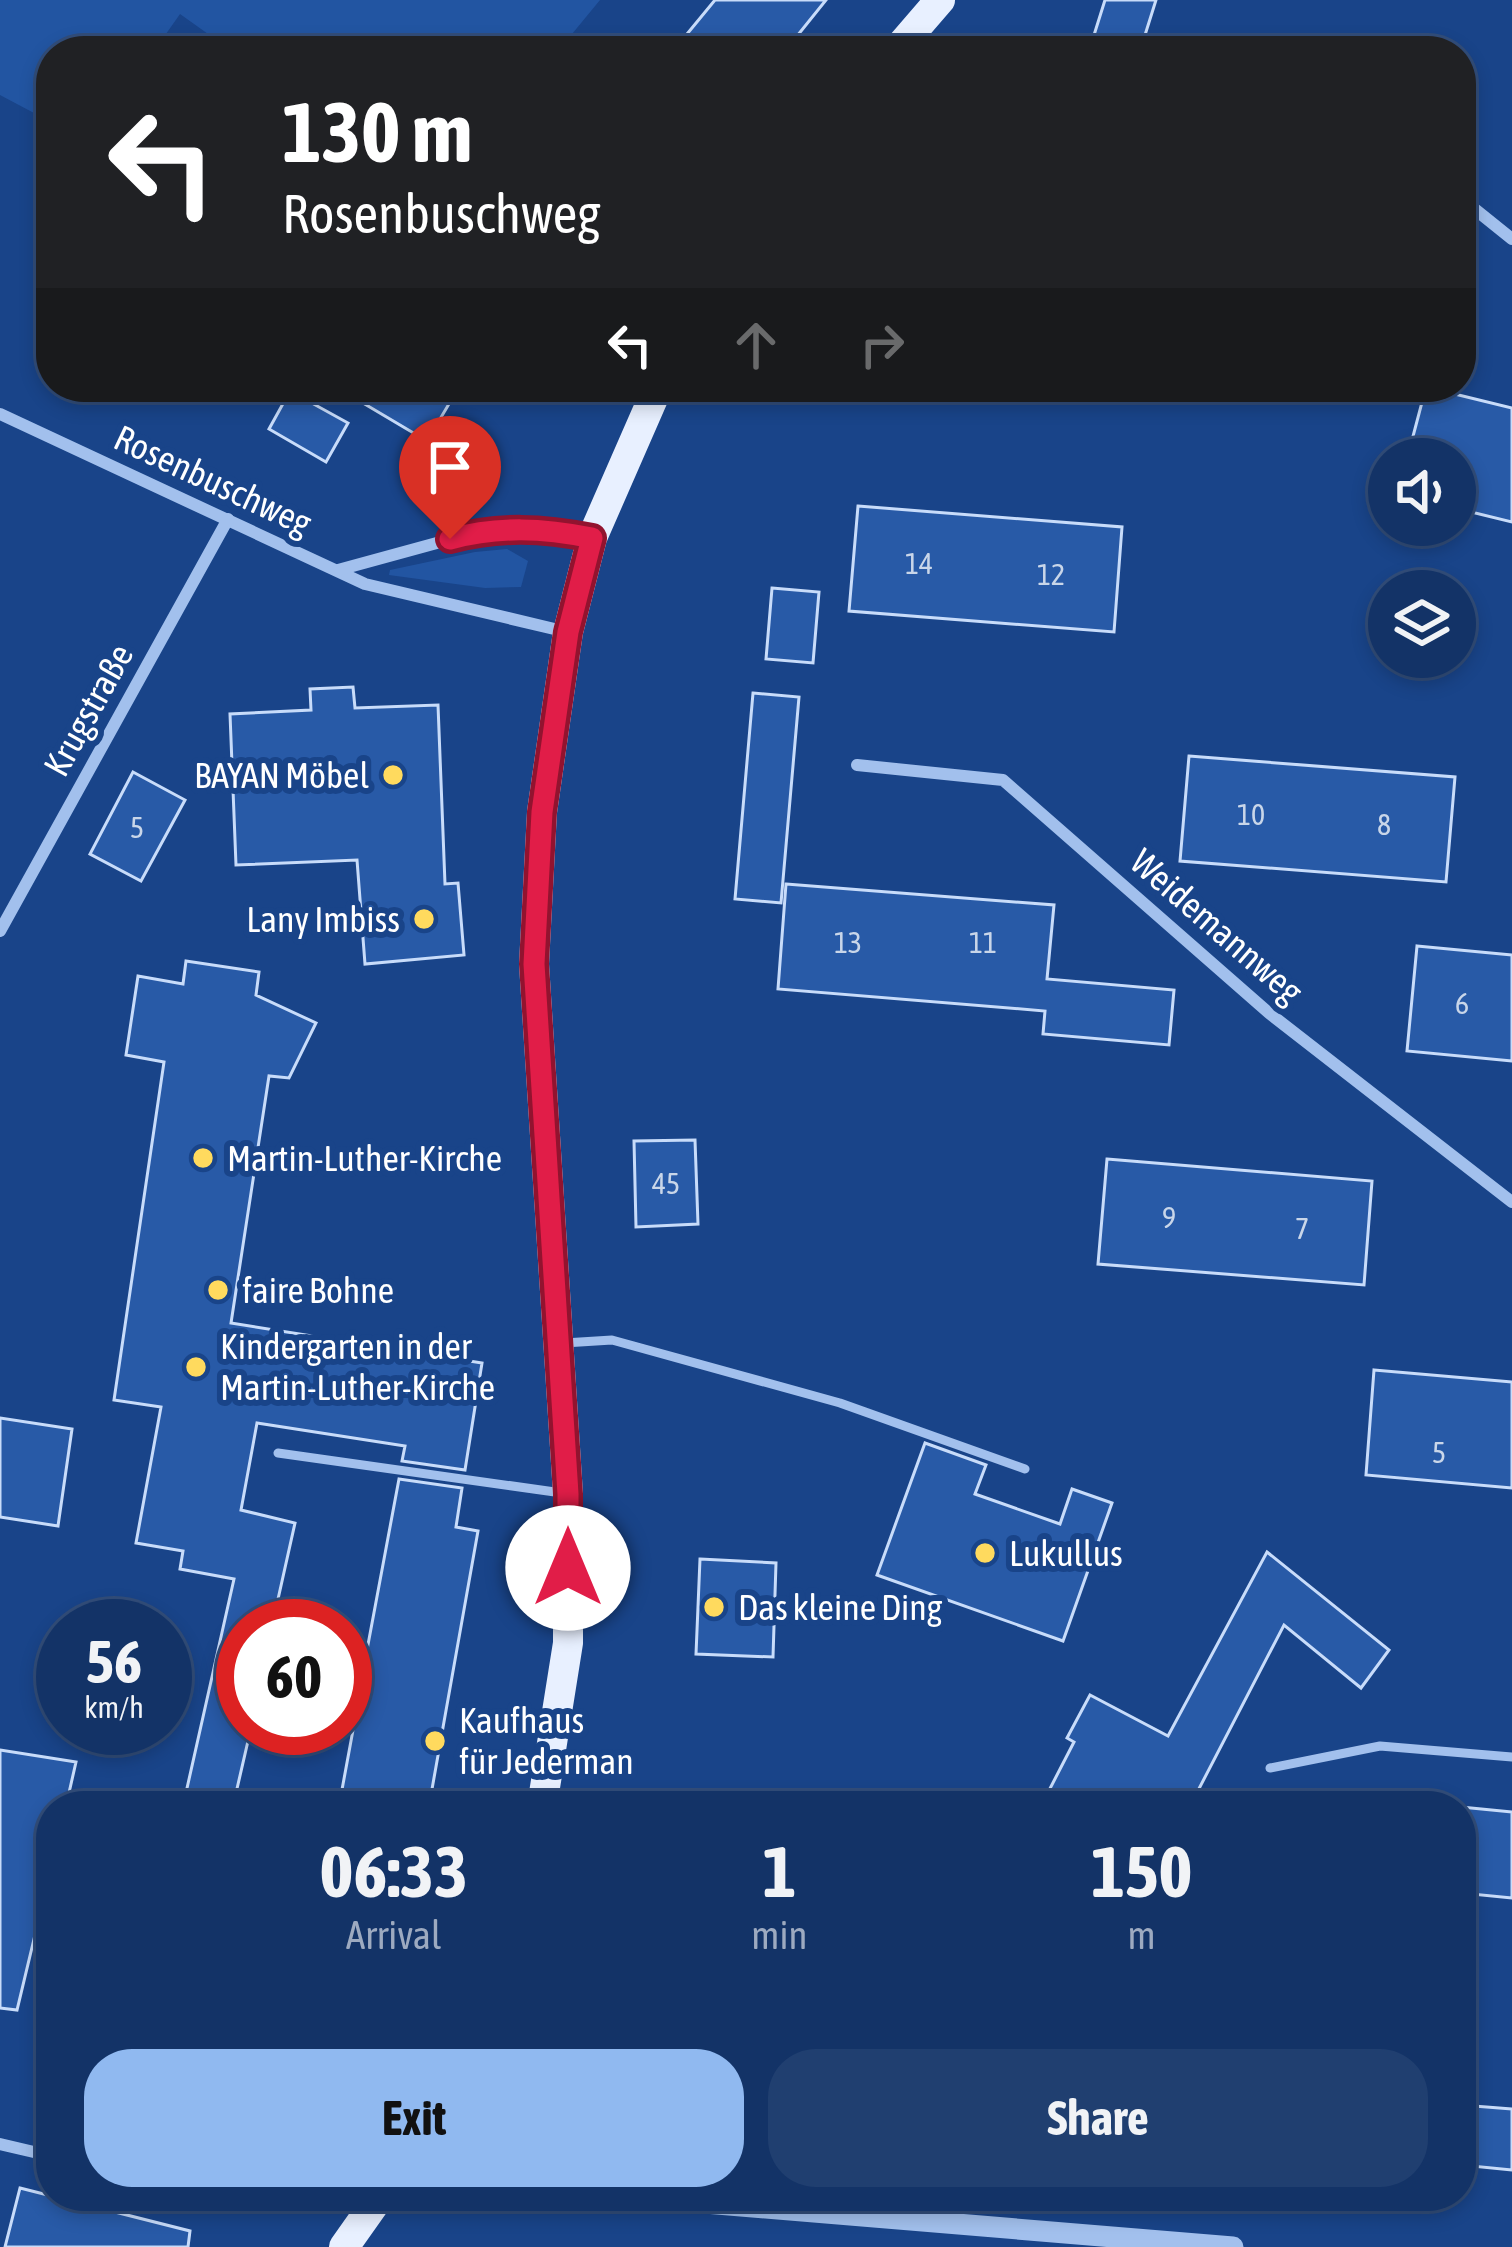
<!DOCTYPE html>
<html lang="en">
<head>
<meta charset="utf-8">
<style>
	:root { --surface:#133367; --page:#203f70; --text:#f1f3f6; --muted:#9daac0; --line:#324e7b; --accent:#90b9f0 }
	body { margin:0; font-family:"Asap Condensed",sans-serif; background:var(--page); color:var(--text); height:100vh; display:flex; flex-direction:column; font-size:45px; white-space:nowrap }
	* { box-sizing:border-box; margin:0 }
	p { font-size:39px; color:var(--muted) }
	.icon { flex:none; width:66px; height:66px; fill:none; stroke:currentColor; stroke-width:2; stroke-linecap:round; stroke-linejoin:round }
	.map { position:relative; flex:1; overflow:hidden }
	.details { position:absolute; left:36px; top:1791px; width:1440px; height:420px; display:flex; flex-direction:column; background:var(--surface); border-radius:48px; box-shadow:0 6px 18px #0003,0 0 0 3px var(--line) }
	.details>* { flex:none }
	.guide { position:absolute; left:36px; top:36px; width:1440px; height:366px; border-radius:48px; box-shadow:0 6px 18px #0003,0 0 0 3px var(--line); background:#202124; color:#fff; overflow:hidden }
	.controls { position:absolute; left:1368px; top:438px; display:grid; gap:24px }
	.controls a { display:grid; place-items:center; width:108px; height:108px; border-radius:50%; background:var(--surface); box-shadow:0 6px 18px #0003,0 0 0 3px var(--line); font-size:60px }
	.speed { position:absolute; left:36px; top:1599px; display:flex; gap:24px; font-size:60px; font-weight:700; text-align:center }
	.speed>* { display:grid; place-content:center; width:156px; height:156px; border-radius:50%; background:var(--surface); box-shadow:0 6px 18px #0003,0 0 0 3px var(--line); line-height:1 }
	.speed small { font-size:30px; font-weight:400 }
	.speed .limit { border:18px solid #d22; background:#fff; color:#111 }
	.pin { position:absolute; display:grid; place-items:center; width:102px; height:102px; color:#fff; margin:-123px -51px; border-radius:50% 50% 50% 0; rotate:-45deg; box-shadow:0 0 12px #0007 }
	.pin .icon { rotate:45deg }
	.me { position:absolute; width:132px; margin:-66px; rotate:0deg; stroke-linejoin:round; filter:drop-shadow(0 0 9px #0008) }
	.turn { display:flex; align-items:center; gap:42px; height:252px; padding:0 48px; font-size:54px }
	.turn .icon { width:156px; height:156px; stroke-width:2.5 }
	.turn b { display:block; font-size:84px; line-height:102px }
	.lanes { display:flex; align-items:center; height:114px; padding:0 48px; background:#0003; justify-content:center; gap:60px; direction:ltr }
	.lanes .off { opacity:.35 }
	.eta { display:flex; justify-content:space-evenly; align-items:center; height:204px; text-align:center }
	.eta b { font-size:72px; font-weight:700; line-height:84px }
	.action { display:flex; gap:24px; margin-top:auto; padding:24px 48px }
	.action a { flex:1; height:138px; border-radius:48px; background:var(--accent); color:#111; font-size:48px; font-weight:700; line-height:138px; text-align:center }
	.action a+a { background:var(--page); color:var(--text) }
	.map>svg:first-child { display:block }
	.green { fill:#2255a2 }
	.building { fill:#285aa7; stroke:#c8dcfa; stroke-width:3 }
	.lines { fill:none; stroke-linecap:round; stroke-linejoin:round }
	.service { stroke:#a2c0ed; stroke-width:9 }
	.minor { stroke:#a2c0ed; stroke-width:12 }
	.tertiary { stroke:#a2c0ed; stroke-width:21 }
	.primary { stroke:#e8f0ff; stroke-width:30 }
	.route-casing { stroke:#92132f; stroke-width:30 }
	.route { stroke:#e11d48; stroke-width:21 }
	.poi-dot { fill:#ffda5e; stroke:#194489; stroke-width:4.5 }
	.labels { text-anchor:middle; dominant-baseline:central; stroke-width:12; stroke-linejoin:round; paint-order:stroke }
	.number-label { font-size:30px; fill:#c9d6e9 }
	.street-label { font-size:36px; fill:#fff; stroke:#194489 }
	.poi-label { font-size:36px; fill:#fff; stroke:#194489; text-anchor:start }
</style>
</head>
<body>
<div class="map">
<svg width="1512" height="2247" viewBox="0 0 1512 2247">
	<rect width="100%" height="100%" fill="#194489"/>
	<g class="green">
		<polygon points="0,0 600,0 558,51 232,51 180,14 154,51 51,51 51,122 0,95"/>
		<polygon points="507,549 528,561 521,587 485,588 389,575 390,570 475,552"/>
	</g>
	<g class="building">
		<polygon points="715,0 826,0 785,51 673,51"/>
		<polygon points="1105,0 1156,0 1140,51 1089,51"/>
		<polygon points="336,387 459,387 427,441"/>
		<polygon points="1426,387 1512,408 1512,522 1455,508 1455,459 1407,459"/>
		<polygon points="290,391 348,423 326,462 269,429"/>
		<polygon points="858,506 1122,527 1114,632 849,611"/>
		<polygon points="772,588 819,592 813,663 766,659"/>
		<polygon points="353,687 355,708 438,705 445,884 458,883 464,955 365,964 357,860 236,865 230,714 311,710 310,689"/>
		<polygon points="753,693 799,697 781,903 735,899"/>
		<polygon points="1189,756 1455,777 1446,882 1180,861"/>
		<polygon points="133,772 185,800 141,881 90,854"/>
		<polygon points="786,884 1054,905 1047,979 1174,990 1169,1045 1043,1034 1045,1011 778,989"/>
		<polygon points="1417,946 1512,955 1512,1061 1407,1051"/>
		<polygon points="186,961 259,972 256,995 316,1023 289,1078 269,1076 231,1323 482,1363 465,1470 402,1461 405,1446 257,1423 241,1510 295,1523 272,1626 243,1626 243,1728 251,1728 233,1806 183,1806 234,1579 180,1569 183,1551 136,1543 161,1407 114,1400 164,1062 126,1055 138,976 183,984"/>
		<polygon points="695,1140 698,1224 636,1227 634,1141"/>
		<polygon points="1107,1159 1372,1181 1364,1285 1098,1264"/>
		<polygon points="1374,1370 1512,1382 1512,1488 1366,1475"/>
		<polygon points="0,1418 72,1429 58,1526 0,1517"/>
		<polygon points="925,1443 986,1465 975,1494 1060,1524 1072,1489 1112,1503 1063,1641 877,1575"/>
		<polygon points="399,1479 462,1488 456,1527 478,1531 429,1806 339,1806 353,1730 345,1729 345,1663 364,1666"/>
		<polygon points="1267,1552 1389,1650 1361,1688 1284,1625 1190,1806 1041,1806 1074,1742 1067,1738 1090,1695 1168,1736"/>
		<polygon points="700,1559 776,1563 773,1657 696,1654"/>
		<polygon points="0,1750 76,1762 66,1806 51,1806 51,1868 17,2010 0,2008"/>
		<polygon points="1461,1807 1512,1812 1512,1898 1461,1893"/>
		<polygon points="1461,2105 1512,2109 1512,2170 1461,2165"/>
		<polygon points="20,2188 190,2231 188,2247 5,2247"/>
	</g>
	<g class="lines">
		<g class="service">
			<polyline points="564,1343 612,1340 840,1403 1025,1469"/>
			<polyline points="278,1453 562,1493"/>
			<polyline points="1270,1768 1380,1746 1512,1757"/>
		</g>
		<g class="minor">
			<polyline points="1461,198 1512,239"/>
			<polyline points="0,414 365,584 567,632"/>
			<polyline points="338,570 488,529 552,530 592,538"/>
			<polyline points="857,765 1003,780 1269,1013 1512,1202"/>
			<polyline points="0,931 228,519"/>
			<polyline points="0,2144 51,2156"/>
			<polyline points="231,2196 257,2202"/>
		</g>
		<polyline class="tertiary" points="621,2196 1233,2247"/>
		<g class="primary">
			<polyline points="896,51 940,0"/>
			<polyline points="542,1806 568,1643 568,1494 534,964 542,812 568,632 592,538 658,387"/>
			<polyline points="344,2247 380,2196"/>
		</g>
	</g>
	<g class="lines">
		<g class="route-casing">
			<path id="route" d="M450,539C499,526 543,528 592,538L568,632L542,812L534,964L568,1494V1568"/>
		</g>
		<use href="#route" class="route"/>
	</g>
	<g class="poi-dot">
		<circle cx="393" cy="775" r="12"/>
		<circle cx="424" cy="919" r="12"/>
		<circle cx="203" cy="1158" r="12"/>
		<circle cx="218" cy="1290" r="12"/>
		<circle cx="196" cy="1367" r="12"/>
		<circle cx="985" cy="1553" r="12"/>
		<circle cx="714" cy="1607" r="12"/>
		<circle cx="435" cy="1741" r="12"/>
	</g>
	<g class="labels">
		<g class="number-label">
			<text x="919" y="563">14</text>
			<text x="1051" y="574">12</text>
			<text x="1251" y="814">10</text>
			<text x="1384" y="824">8</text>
			<text x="137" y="827">5</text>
			<text x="848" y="942">13</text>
			<text x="983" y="942">11</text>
			<text x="1462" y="1003">6</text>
			<text x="666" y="1183">45</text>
			<text x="1169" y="1217">9</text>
			<text x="1302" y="1228">7</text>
			<text x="1439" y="1452">5</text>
		</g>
		<g class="street-label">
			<text transform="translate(213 480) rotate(25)">Rosenbuschweg</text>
			<text transform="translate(88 710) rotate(-61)">Krugstraße</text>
			<text transform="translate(1217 926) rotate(41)">Weidemannweg</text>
		</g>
		<g class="poi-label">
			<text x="369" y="775" text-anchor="end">BAYAN Möbel</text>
			<text x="400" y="919" text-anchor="end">Lany Imbiss</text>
			<text x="227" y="1158">Martin-Luther-Kirche</text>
			<text x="242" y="1290">faire Bohne</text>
			<text x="220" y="1346">Kindergarten in der<tspan x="220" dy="41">Martin-Luther-Kirche</tspan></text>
			<text x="1009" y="1553">Lukullus</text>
			<text x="738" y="1607">Das kleine Ding</text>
			<text x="459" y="1720">Kaufhaus<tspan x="459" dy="41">für Jederman</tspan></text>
		</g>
	</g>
</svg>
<div class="controls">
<a><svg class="icon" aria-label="sound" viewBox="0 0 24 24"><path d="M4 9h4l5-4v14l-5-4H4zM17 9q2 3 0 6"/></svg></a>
<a><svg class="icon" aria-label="layers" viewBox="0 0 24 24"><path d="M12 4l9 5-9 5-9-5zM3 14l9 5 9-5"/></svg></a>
</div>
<div class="speed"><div>56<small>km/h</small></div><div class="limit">60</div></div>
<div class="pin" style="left:450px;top:539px;background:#d93025"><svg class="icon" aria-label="arrive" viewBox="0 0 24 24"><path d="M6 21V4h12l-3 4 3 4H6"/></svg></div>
<svg class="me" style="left:568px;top:1568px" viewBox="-20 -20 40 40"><circle r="19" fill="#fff"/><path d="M0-13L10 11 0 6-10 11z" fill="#e11d48"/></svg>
<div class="guide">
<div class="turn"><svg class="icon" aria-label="left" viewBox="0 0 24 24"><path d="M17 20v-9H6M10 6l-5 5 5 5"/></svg><div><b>130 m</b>Rosenbuschweg</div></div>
<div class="lanes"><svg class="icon" aria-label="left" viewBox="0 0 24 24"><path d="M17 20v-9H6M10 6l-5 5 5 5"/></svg><svg class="icon off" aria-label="ahead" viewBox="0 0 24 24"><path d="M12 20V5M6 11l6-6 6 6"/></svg><svg class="icon off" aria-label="right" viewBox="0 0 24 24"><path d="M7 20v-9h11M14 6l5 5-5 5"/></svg></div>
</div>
<section class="details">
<div class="eta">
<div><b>06:33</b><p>Arrival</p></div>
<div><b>1</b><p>min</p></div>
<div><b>150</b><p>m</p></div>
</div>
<div class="action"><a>Exit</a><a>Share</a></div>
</section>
</div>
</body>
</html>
